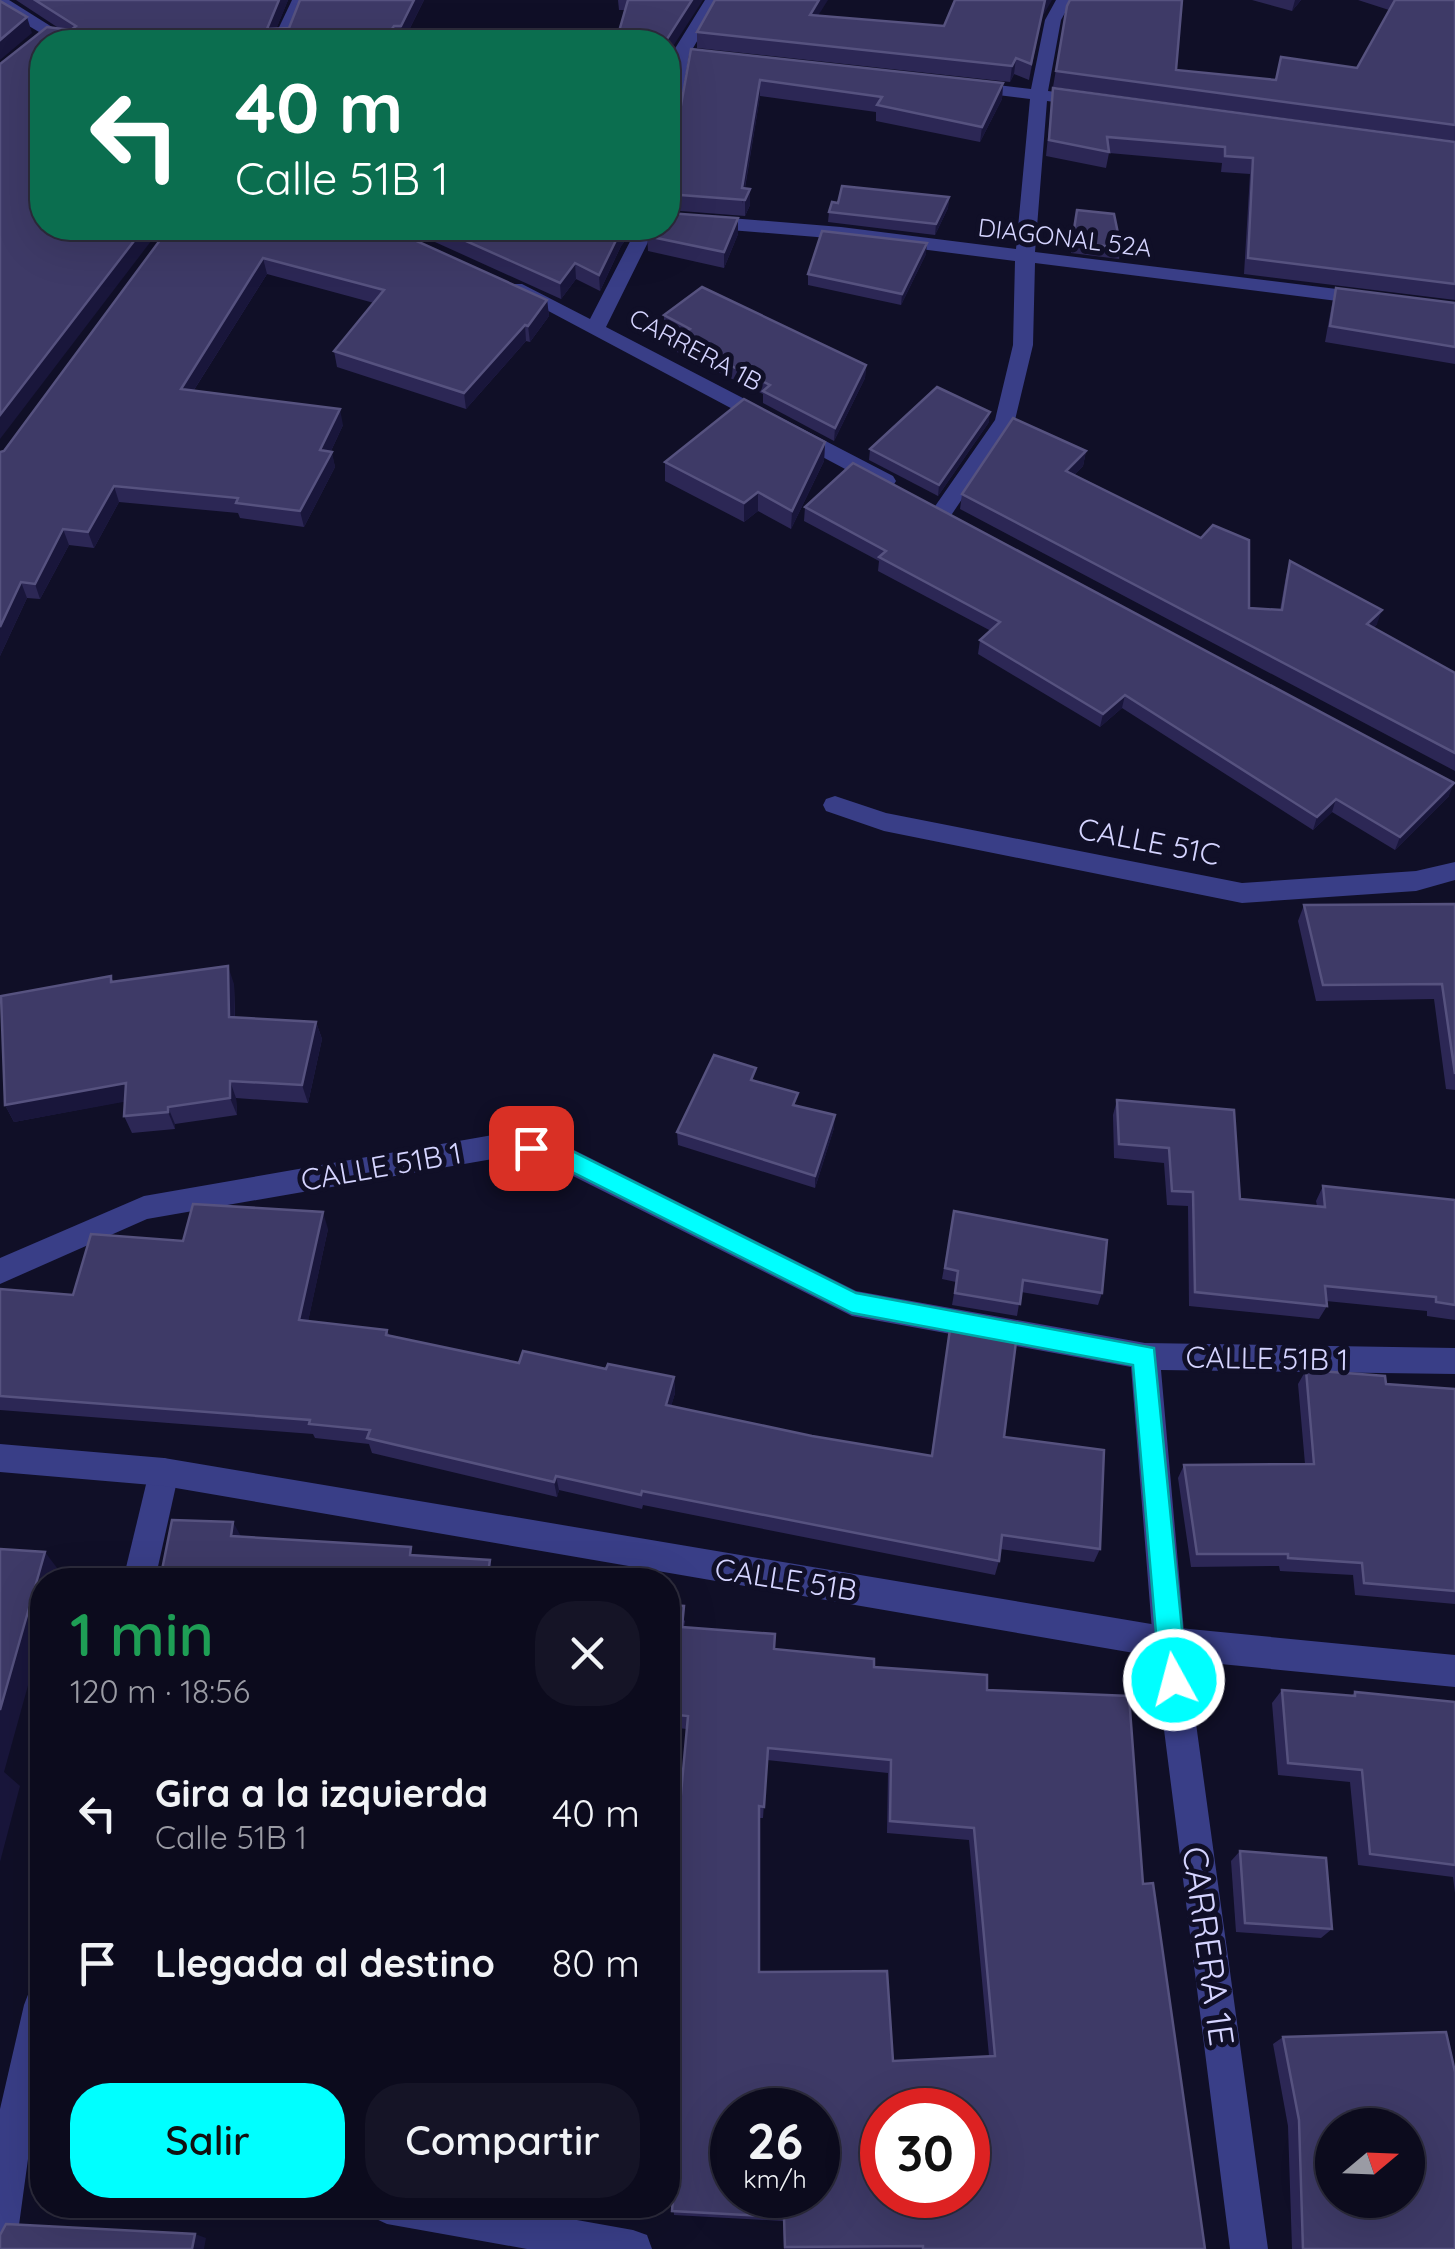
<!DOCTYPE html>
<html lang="es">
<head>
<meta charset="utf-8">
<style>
	:root { --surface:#0c0b1d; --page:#151426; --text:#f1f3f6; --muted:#9a9ba4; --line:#2c2b3b; --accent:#0ff }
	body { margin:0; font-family:Quicksand,sans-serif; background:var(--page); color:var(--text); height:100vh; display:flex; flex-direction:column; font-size:38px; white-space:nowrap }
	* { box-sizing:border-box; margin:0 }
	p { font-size:32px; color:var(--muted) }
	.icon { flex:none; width:55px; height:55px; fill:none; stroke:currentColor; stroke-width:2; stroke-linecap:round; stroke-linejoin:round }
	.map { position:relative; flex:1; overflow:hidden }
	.sheet { position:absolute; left:30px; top:1568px; width:650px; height:650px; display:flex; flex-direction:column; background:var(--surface); border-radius:40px; box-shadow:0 10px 40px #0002,0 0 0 2px var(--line) }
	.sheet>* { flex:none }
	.banner { position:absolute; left:30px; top:30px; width:650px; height:210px; border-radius:40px; box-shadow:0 10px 40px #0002,0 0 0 2px var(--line); background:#0b6e4f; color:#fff; overflow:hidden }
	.needle { width:65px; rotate:71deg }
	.tools { position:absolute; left:1315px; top:2108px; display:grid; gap:20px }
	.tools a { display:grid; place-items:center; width:110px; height:110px; border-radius:50%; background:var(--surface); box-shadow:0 10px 40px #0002,0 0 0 2px var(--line); font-size:50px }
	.speed { position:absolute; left:710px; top:2088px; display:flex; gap:20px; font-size:50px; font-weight:700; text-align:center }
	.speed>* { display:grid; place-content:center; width:130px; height:130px; border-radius:50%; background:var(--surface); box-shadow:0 10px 40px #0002,0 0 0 2px var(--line); line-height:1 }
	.speed small { font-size:25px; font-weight:400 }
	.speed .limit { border:15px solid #d22; background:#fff; color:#111 }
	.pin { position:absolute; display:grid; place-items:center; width:85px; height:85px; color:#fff; margin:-42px; border-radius:20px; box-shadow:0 5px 15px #0006 }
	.me { position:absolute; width:110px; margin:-55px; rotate:353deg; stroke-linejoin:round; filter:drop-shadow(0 0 8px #0008) }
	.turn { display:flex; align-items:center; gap:35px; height:210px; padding:0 40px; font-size:45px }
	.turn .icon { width:130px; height:130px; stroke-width:2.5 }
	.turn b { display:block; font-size:70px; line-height:85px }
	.round { display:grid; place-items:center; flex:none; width:105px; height:105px; border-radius:40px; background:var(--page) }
	.headline { display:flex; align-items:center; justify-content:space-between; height:170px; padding:0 40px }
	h1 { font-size:60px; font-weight:600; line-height:75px; color:#1e9e55 }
	.button { display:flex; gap:20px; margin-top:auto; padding:20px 40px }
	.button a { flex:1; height:115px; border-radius:40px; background:var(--accent); color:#111; font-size:40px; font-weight:600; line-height:115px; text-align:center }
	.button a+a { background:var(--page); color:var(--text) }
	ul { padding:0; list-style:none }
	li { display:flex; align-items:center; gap:30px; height:150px; padding:0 40px }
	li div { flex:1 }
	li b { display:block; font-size:38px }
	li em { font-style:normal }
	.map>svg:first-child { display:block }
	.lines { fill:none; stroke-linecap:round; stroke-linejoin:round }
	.minor { fill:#393e87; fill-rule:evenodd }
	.tertiary { fill:#393e87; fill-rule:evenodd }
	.wall { fill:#2c2755; fill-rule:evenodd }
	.shaded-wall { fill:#19163b }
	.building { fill:#3e3a67; stroke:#56527f; stroke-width:2.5; fill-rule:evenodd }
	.route { fill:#0ff; stroke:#00a6a6; stroke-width:2.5 }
	.labels { text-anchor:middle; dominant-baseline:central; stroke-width:10; stroke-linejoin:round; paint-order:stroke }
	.far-street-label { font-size:25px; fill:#d5d4ff; stroke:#100f27 }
	.street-label { font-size:30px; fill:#d5d4ff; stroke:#100f27 }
	.near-street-label { font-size:35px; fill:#d5d4ff; stroke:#100f27 }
</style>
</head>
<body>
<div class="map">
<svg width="1455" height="2249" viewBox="0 0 1455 2249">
	<rect width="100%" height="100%" fill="#100f27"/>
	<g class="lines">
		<g class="minor">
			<polygon points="0,0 9,0 76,42 56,42 0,9"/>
			<polygon points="292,0 308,0 288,42 272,42"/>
			<polygon points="705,0 721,0 689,55 677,126 668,131 671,55"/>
			<polygon points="1056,0 1072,0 1061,20 1048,91 1086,96 1095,101 1086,106 1047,101 1035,252 1369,293 1379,299 1369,305 1035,263 1033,345 1015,420 950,517 942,519 931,512 995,420 1013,345 1015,261 841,239 668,225 668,213 841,227 1016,249 1030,99 965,91 956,86 965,81 1031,89 1045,20"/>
			<polygon points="637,228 655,228 606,327 893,476 896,481 893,486 877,486 505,288 508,284 522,284 590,319"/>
			<polygon points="835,796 886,813 1242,883 1416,871 1455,862 1455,880 1416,891 1242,903 884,831 826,811 823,805 826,799"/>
			<polygon points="510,1132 562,1144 856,1291 1145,1343 1455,1348 1455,1374 1161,1370 1185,1643 1268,2249 1230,2249 1153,1643 1131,1367 852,1316 547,1163 510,1156 147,1219 0,1284 0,1258 144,1196"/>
			<polygon points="164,1458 175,1462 179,1472 155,1580 123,1580 149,1472 153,1462"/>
			<polygon points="42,1987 42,2084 34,2123 42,2125 42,2161 28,2159 19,2225 13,2238 0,2244 0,2109 24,2005 29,1992"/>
			<polygon points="368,2205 493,2205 633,2230 647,2235 652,2249 527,2249 387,2224 374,2218"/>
		</g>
		<polygon class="tertiary" points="0,1444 164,1458 1169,1627 1455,1655 1455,1687 1169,1659 164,1486 0,1472"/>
	</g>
	<g class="wall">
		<polygon points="16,0 288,0 276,29 289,28 300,0 424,0 403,42 42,42 60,29"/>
		<polygon points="618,0 703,0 625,10 619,10"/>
		<polygon points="1252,0 1301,0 1292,11"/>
		<polygon points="1358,0 1455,0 1455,141 1053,87 1067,6 1176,70 1276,80 1357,68 1389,10"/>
		<polygon points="818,15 944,26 1041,19 1029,80 1014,74 1010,82 697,48 697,32"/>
		<polygon points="691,49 1003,83 1002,99 980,142 876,121 876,112 760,96 745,188 750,189 750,205 745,216 668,210 668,118 680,111"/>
		<polygon points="1053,88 1455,142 1455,300 1244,274 1250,174 1221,172 1222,163 1109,153 1106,168 1046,156"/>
		<polygon points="949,197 948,208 935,235 828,222 829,212 838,203"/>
		<polygon points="1077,210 1121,248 1119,259 1071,253"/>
		<polygon points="169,228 547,300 549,316 530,342 526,341 466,409 337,367 334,351 374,303 267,274 194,390 343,425 331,451 335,467 304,527 240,518 238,513 119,502 94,548 69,545 40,599 27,598 0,656 0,452 4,451"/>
		<polygon points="404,228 635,228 621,246 600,291 576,279 561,299"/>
		<polygon points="738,234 724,268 648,251 647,236"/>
		<polygon points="926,254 901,305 808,285 808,274"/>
		<polygon points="1336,288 1455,303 1455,364 1325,342 1332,304"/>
		<polygon points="664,315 866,365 865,378 834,441 763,403 763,394 677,352 677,339 680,336 664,328"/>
		<polygon points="989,422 938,496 869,460 870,449"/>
		<polygon points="825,442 824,461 791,529 758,511 744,522 665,481 665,462"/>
		<polygon points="1086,451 1083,466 1074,475 1249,608 1280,610 1286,576 1290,561 1377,624 1373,628 1455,673 1455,771 960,509 962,494"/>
		<polygon points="805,507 1449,796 1395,850 1332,812 1313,830 1122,708 1100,727 978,654 980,640 991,631 878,571 879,561 804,521"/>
		<polygon points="1455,904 1455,1090 1446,1089 1434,999 1316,1001 1298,921 1304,905"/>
		<polygon points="111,976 113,981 234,984 235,1018 316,1022 322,1039 308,1103 236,1098 237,1115 175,1124 175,1129 132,1133 124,1116 125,1101 14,1122 5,1105"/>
		<polygon points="755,1081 834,1128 815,1188 678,1145 677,1132"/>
		<polygon points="1117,1100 1240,1199 1317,1206 1316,1201 1323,1186 1455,1200 1455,1320 1427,1316 1427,1311 1326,1301 1327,1306 1319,1319 1189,1306 1188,1206 1167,1205 1164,1163 1114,1158 1113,1115"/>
		<polygon points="954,1211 1102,1293 1098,1305 1021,1292 1017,1316 952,1305 956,1282 942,1279"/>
		<polygon points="328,1229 308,1321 387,1330 389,1335 519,1363 606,1369 674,1377 675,1393 671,1406 812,1436 931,1456 951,1322 1004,1437 1100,1549 1094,1562 1000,1549 999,1561 995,1575 643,1505 642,1509 559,1490 557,1497 372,1453 369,1444 315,1438 313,1434 0,1410 0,1289 73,1295 183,1241"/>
		<polygon points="1306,1370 1386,1384 1455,1389 1455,1604 1355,1595 1353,1575 1280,1571 1279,1566 1191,1567 1178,1478 1184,1465 1305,1464 1298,1384"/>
		<path d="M668,1605L685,1621L684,1627L774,1649L874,1667L987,1690L1143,1884L1205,2249H784L783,2221L674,2215L673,2202L668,2201V1860H675L687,1729L668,1727ZM767,1760L888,1773L887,1833L969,1840L989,2056L893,2061L759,1972V1818H763Z"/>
		<polygon points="1282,1690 1351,1696 1355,1692 1455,1702 1455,1893 1453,1877 1358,1865 1350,1782 1278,1775 1272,1703"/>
		<polygon points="1240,1851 1332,1929 1321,1938 1236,1932 1231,1861"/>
		<polygon points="1283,2037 1455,2249 1292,2249 1288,2126 1273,2044"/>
	</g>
	<g class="shaded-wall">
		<polygon points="279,0 288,0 271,42 267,29"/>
		<polygon points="414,0 424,0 403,42 401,26"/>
		<polygon points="692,0 703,0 668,54 667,39"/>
		<polygon points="819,0 828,0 809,30 810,15"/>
		<polygon points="1045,0 1052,0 1041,19 1029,80 1043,4"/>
		<polygon points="1295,0 1301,0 1292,11"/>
		<polygon points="27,17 32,33 0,60 0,40"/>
		<polygon points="394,26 395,42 383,42"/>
		<polygon points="1016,58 1014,74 1010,82 1012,66"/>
		<polygon points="760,80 760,96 742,204 742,188"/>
		<polygon points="1003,83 1002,99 980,142 982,127"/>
		<polygon points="750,189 750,205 745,216 745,200"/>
		<polygon points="949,197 948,208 935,235 936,224"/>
		<polygon points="738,218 738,234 724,268 724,252"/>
		<polygon points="144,228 161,228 0,439 0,415"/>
		<polygon points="622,228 635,228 621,246 600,291 599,275"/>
		<polygon points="927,243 926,254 901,305 902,294"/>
		<polygon points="263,258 267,274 185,404 181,389"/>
		<polygon points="575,263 576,279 561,299 560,283"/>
		<polygon points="547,300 549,316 530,342 528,326"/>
		<polygon points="525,325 526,341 466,409 464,393"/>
		<polygon points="866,365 865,378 834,441 835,428"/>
		<polygon points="340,409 343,425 324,466 320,450"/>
		<polygon points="990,412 989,422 938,496 939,485"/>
		<polygon points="825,442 824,461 791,529 792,511"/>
		<polygon points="1086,451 1083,466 1063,486 1066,471"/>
		<polygon points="332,452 335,467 304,527 300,511"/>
		<polygon points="114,486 119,502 94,548 88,532"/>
		<polygon points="758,492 758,511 744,522 744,503"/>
		<polygon points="63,529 69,545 40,599 35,584"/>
		<polygon points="21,582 27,598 0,656 0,627"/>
		<polygon points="1382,610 1377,624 1362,639 1367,624"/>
		<polygon points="1125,695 1122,708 1100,727 1103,714"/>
		<polygon points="1454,783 1449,796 1395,850 1400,837"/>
		<polygon points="1336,799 1332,812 1313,830 1317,817"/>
		<polygon points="228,966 234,984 235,1035 229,1017"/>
		<polygon points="316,1022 322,1039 308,1103 302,1085"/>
		<polygon points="230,1081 236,1098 237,1115 230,1098"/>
		<polygon points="126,1083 134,1100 14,1122 5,1105"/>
		<polygon points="168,1107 175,1124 175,1129 168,1112"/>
		<polygon points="835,1115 834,1128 815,1188 815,1176"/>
		<polygon points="323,1212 328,1229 305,1336 299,1320"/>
		<polygon points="674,1377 675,1393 667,1420 666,1405"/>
		<polygon points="556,1476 559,1490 557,1497 554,1482"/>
		<polygon points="233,1522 242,1538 231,1536"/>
		<polygon points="45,1552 60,1572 58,1580 42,1580 42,1635 4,1772 20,1786 0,1862 0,1710"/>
		<polygon points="490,1560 494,1575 493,1580 487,1580"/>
		<polygon points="195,2234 206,2238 204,2249 192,2249"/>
	</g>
	<g class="building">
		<polygon points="35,0 279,0 267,29 289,28 300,0 414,0 401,26 394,26 383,42 42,42 42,228 144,228 0,415 0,64 47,27 71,30 76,26"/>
		<polygon points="628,0 692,0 667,39 667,42 616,42"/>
		<polygon points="715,0 819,0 810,15 944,26 955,0 1045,0 1031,64 1016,58 1012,66 697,32"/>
		<polygon points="1070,0 1182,0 1176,70 1276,80 1281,57 1357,68 1395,0 1455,0 1455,125 1056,71 1067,6"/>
		<polygon points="0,1 27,17 0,40"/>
		<polygon points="691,49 1003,83 982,127 877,105 882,97 760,80 742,188 750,189 745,200 668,194 668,118 680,111"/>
		<polygon points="1053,88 1455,142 1455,284 1248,258 1253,158 1225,156 1225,147 1107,137 1109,152 1049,140"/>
		<polygon points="842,186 949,197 936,224 829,212 832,202 838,203"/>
		<polygon points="1077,210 1114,214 1121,248 1072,242"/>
		<polygon points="668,213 738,218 724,252 647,236 651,228 668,228"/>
		<polygon points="169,228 388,228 547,300 528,326 525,325 464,393 334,351 384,290 263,258 181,389 340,409 320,450 332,452 300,511 236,503 238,498 114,486 88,532 63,529 35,584 21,582 0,627 0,452 4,451"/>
		<polygon points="437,228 622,228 599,275 575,263 560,283"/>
		<polygon points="822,231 927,243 902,294 808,274"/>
		<polygon points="702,287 866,365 835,428 763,391 770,385 677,339 690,329 664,315"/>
		<polygon points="1336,288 1455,303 1455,347 1330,326"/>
		<polygon points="937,387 990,412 939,485 870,449"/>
		<polygon points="744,399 825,442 792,511 758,492 744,503 665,462"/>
		<polygon points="1013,418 1086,451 1066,471 1201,538 1213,525 1249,540 1249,608 1282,610 1290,561 1382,610 1367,624 1455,673 1455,753 962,494"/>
		<polygon points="853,463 1454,783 1400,837 1336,799 1317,817 1125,695 1103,714 980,640 1000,622 879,557 886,551 805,507"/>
		<polygon points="1455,904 1455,1074 1442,984 1323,985 1304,905"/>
		<polygon points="228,966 229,1017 316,1022 302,1085 230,1081 230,1098 168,1107 168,1112 124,1116 126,1083 5,1105 1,996 111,976 111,982"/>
		<polygon points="714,1055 756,1068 751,1080 798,1093 793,1105 835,1115 815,1176 677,1132"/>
		<polygon points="1117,1100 1234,1110 1240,1199 1325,1207 1323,1186 1455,1200 1455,1305 1436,1302 1436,1297 1325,1286 1327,1306 1195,1292 1193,1192 1172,1191 1169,1148 1119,1144"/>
		<polygon points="193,1204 323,1212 299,1320 387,1330 386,1335 519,1363 523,1351 606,1369 608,1364 674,1377 666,1405 812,1436 932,1456 951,1322 1017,1334 1004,1437 1104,1450 1100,1549 1002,1535 999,1561 642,1491 641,1495 556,1476 554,1482 367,1438 370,1430 309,1424 310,1420 0,1396 0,1289 73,1295 91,1234 183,1241"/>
		<polygon points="954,1211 1107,1240 1102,1293 1023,1280 1020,1304 955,1293 958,1271 945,1268"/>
		<polygon points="1306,1370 1385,1376 1386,1384 1455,1389 1455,1591 1364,1583 1362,1563 1288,1558 1288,1554 1197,1554 1184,1465 1314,1464"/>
		<polygon points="172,1520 233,1522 231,1536 411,1547 410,1555 490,1560 487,1580 160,1580"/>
		<polygon points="0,1549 45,1552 0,1710"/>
		<path d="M668,1605L684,1606L682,1627L775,1634L774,1649L874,1659V1667L987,1675V1690L1129,1696L1143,1884L1153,1883L1205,2249H923V2246L785,2247L784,2217L672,2211L673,2197H668V1860H675L688,1716L668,1714ZM768,1748L891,1760L890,1821L974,1828L995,2056L893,2061L887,1971L759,1972V1806L764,1807ZM732,2110H818V2195H732ZM882,2110H968V2195H882Z"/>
		<polygon points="1282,1690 1355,1696 1355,1692 1455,1702 1455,1865 1370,1854 1362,1770 1288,1763"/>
		<polygon points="1240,1851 1326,1858 1332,1929 1245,1923"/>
		<path d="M1446,2032L1455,2072V2249H1303L1299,2120L1283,2037ZM1332,2125H1408V2200H1332Z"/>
		<polygon points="6,2224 195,2234 192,2249 0,2249 0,2235"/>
	</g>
	<polygon class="route" points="531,1138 560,1145 856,1293 1154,1348 1187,1680 1183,1690 1174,1694 1164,1690 1160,1680 1133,1365 852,1313 548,1160 523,1154 520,1148 523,1141"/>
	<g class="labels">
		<g class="far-street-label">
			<text transform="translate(1065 237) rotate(7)">DIAGONAL 52A</text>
			<text transform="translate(696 349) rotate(28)">CARRERA 1B</text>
		</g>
		<g class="street-label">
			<text transform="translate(1149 841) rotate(11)">CALLE 51C</text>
			<text transform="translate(381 1166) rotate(-10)">CALLE 51B 1</text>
			<text transform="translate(1267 1358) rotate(1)">CALLE 51B 1</text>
			<text transform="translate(786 1579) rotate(9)">CALLE 51B</text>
		</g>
		<g class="near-street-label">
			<text transform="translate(1209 1946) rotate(82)">CARRERA 1E</text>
		</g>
	</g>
</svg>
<div class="tools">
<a><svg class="needle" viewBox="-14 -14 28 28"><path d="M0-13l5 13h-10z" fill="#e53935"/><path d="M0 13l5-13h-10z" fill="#9a9ba4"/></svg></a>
</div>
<div class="speed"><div>26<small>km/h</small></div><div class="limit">30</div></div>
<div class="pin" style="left:531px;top:1148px;background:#d93025"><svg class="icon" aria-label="arrive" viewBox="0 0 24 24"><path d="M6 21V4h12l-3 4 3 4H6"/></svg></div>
<svg class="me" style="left:1174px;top:1680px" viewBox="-20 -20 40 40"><circle r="17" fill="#0ff" stroke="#fff" stroke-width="3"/><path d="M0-11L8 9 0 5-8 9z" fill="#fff"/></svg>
<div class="banner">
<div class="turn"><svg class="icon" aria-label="left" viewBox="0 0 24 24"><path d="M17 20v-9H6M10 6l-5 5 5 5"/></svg><div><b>40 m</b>Calle 51B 1</div></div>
</div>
<section class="sheet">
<div class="headline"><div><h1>1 min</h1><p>120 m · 18:56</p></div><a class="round"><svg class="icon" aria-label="close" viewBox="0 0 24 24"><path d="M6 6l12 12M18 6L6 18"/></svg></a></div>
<ul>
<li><svg class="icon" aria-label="left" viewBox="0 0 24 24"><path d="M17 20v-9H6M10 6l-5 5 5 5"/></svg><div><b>Gira a la izquierda</b><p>Calle 51B 1</p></div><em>40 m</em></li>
<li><svg class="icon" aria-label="arrive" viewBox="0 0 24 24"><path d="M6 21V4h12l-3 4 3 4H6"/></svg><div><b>Llegada al destino</b></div><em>80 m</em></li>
</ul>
<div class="button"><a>Salir</a><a>Compartir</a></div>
</section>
</div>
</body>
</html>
